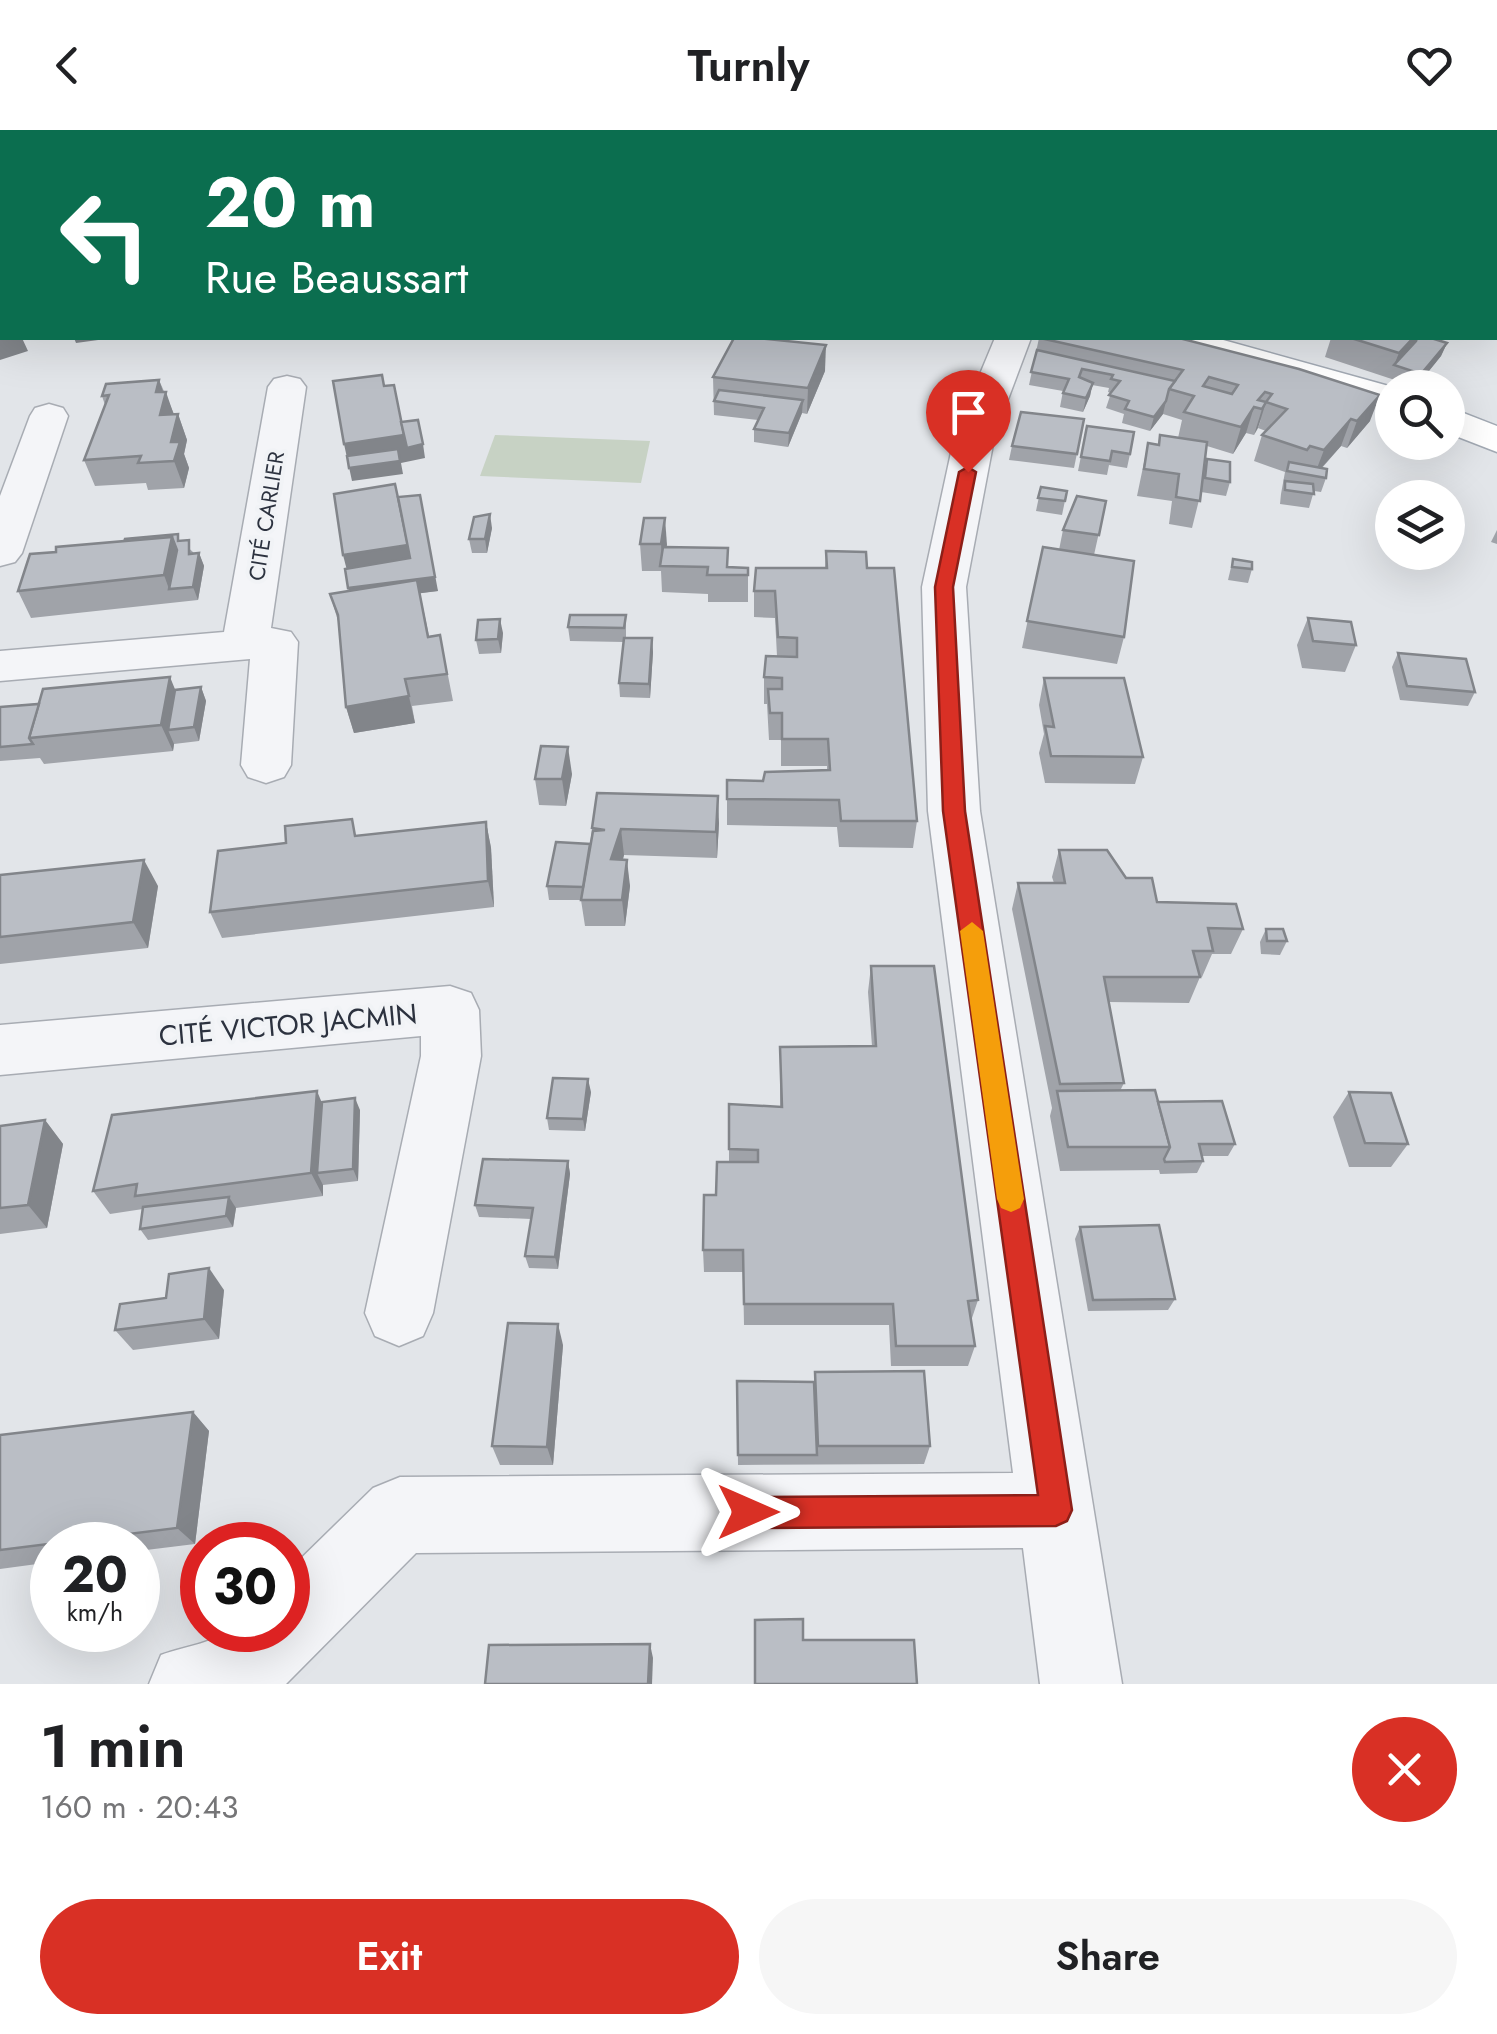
<!DOCTYPE html>
<html lang="en">
<head>
<meta charset="utf-8">
<style>
	:root { --surface:#fff; --page:#f6f6f6; --text:#202124; --muted:#757577; --accent:#d93025 }
	body { margin:0; font-family:Jost,sans-serif; background:var(--page); color:var(--text); height:100vh; display:flex; flex-direction:column; font-size:38px; white-space:nowrap }
	* { box-sizing:border-box; margin:0 }
	p { font-size:32px; color:var(--muted) }
	.icon { flex:none; width:55px; height:55px; fill:none; stroke:currentColor; stroke-width:2; stroke-linecap:round; stroke-linejoin:round }
	.map { position:relative; height:1554px; overflow:hidden }
	.sheet { display:flex; flex-direction:column; background:var(--surface); flex:1 }
	.sheet>* { flex:none }
	.top-card { position:absolute; left:0px; top:0px; width:1498px; height:210px; box-shadow:0 10px 40px #0002; background:#0b6e4f; color:#fff; overflow:hidden }
	.buttons { position:absolute; left:1375px; top:240px; display:grid; gap:20px }
	.buttons a { display:grid; place-items:center; width:90px; height:90px; border-radius:50%; background:var(--surface); box-shadow:0 10px 40px #0002; font-size:50px }
	.speed { position:absolute; left:30px; top:1392px; display:flex; gap:20px; font-size:50px; font-weight:700; text-align:center }
	.speed>* { display:grid; place-content:center; width:130px; height:130px; border-radius:50%; background:var(--surface); box-shadow:0 10px 40px #0002; line-height:1 }
	.speed small { font-size:25px; font-weight:400 }
	.speed .limit { border:15px solid #d22; background:#fff; color:#111 }
	.pin { position:absolute; display:grid; place-items:center; width:85px; height:85px; color:#fff; margin:-102px -42px; border-radius:50% 50% 50% 0; rotate:-45deg; box-shadow:0 0 10px #0007 }
	.pin .icon { rotate:45deg }
	.me { position:absolute; width:110px; margin:-55px; rotate:90deg; stroke-linejoin:round; filter:drop-shadow(0 0 8px #0008) }
	.turn { display:flex; align-items:center; gap:35px; height:210px; padding:0 40px; font-size:45px }
	.turn .icon { width:130px; height:130px; stroke-width:2.5 }
	.turn b { display:block; font-size:70px; line-height:85px }
	.round { display:grid; place-items:center; flex:none; width:105px; height:105px; border-radius:52px; background:var(--page) }
	.headline { display:flex; align-items:center; justify-content:space-between; height:170px; padding:0 40px }
	h1 { font-size:60px; font-weight:600; line-height:75px }
	.action { display:flex; gap:20px; margin-top:auto; padding:20px 40px }
	.action a { flex:1; height:115px; border-radius:60px; background:var(--accent); color:#fff; font-size:40px; font-weight:600; line-height:115px; text-align:center }
	.action a+a { background:var(--page); color:var(--text) }
	header { display:flex; justify-content:space-between; align-items:center; height:130px; padding:0 40px; background:var(--surface); font-size:45px; font-weight:600 }
	.map>svg:first-child { display:block }
	.green { fill:#c7d2c4 }
	.lines { fill:none; stroke-linecap:round; stroke-linejoin:round }
	.minor-casing { stroke:#a8acb3; stroke-width:3 }
	.major-casing { stroke:#a2a9b3; stroke-width:3 }
	.minor { fill:#f4f5f8; fill-rule:evenodd }
	.major { fill:#fff; fill-rule:evenodd }
	.rail-casing { stroke:#7d8491; stroke-width:8 }
	.rail { stroke:#f1f3f6; stroke-width:5; stroke-dasharray:14; stroke-linecap:butt }
	.wall { fill:#a0a3a9 }
	.shaded-wall { fill:#82858a }
	.building { fill:#babec5; stroke:#82858a; stroke-width:2.5; fill-rule:evenodd }
	.route { fill:#d93025; stroke:#8d1f18; stroke-width:2.5 }
	.slow { fill:#f59e0b }
	.labels { text-anchor:middle; dominant-baseline:central; stroke-width:8; stroke-linejoin:round; paint-order:stroke }
	.far-street-label { font-size:22px; fill:#2c323f; stroke:#f1f3f6 }
	.street-label { font-size:28px; fill:#2c323f; stroke:#f1f3f6 }
</style>
</head>
<body>
<header><svg class="icon" aria-label="back" viewBox="0 0 24 24"><path d="M15 5l-7 7 7 7"/></svg>Turnly<svg class="icon" aria-label="heart" viewBox="0 0 24 24"><path d="M12 20l-8-8c-3-5 5-10 8-4 3-6 11-1 8 4z"/></svg></header>
<div class="map">
<svg width="1497" height="1554" viewBox="0 0 1497 1554">
	<rect width="100%" height="100%" fill="#e2e5e9"/>
	<polygon class="green" points="495,305 650,311 641,353 480,346"/>
	<g class="lines">
		<g class="minor-casing">
			<g id="minor">
				<path d="M995,208H1031L995,304L966,457L980,681L1122,1554H1040L1023,1418L416,1423L286,1554H149L161,1525C181,1517 212,1514 227,1500H288V1441L373,1358L400,1347L1013,1343L928,681L922,457L955,304Z"/>
				<polygon points="287,246 300,249 306,257 271,498 291,502 298,512 291,635 284,647 266,653 248,647 241,635 250,529 0,551 0,521 224,502 268,257 274,249"/>
				<polygon points="49,274 63,278 68,286 22,423 15,432 0,436 0,366 30,286 35,278"/>
				<polygon points="450,856 471,863 479,880 481,926 433,1183 423,1206 399,1216 375,1206 365,1183 421,926 421,906 0,945 0,895"/>
			</g>
		</g>
		<g class="major-casing">
			<g id="major">
				<polygon points="1160,208 1216,208 1396,258 1392,258 1392,279 1165,216"/>
				<polygon points="1448,277 1497,296 1497,322 1448,303"/>
			</g>
		</g>
		<use href="#minor" class="minor"/>
		<use href="#major" class="major"/>
		<g class="rail-casing">
			<g id="rail">
				<polyline points="442,2 470,0"/>
				<polyline points="529,2 557,0"/>
			</g>
		</g>
		<use href="#rail" class="rail"/>
	</g>
	<g class="wall">
		<polygon points="1497,0 1497,83 1495,83 1495,2"/>
		<rect x="1495" y="106" width="2" height="32"/>
		<polygon points="1039,208 1179,208 1370,291 1347,318 1341,316 1322,338 1326,348 1321,362 1314,361 1309,378 1280,374 1281,364 1285,342 1254,331 1262,305 1266,301 1258,298 1261,289 1254,305 1246,303 1233,324 1207,316 1204,338 1207,329 1230,352 1226,366 1201,362 1192,398 1169,394 1172,371 1137,366 1148,313 1158,314 1160,305 1178,308 1182,290 1163,284 1150,301 1122,293 1124,284 1106,278 1111,263 1108,262 1109,258 1092,255 1090,266 1083,282 1060,277 1063,261 1029,255"/>
		<polygon points="1331,208 1431,208 1447,213 1441,226 1416,257 1325,227"/>
		<polygon points="825,241 807,284 802,283 788,317 754,312 754,299 758,290 714,285 713,247"/>
		<polygon points="159,250 174,284 178,284 187,310 184,324 189,338 184,358 148,360 146,353 95,356 84,330 105,275 102,266"/>
		<polygon points="1084,289 1074,338 1009,330 1012,316"/>
		<polygon points="1087,296 1130,324 1127,338 1109,335 1107,345 1078,341"/>
		<polygon points="1041,357 1067,361 1062,385 1036,381"/>
		<polygon points="398,367 438,461 420,463 429,506 440,505 453,571 412,576 415,593 354,603 346,577 338,491 330,464 349,461 347,438"/>
		<polygon points="1106,371 1094,425 1124,507 1117,534 1022,518 1043,417 1059,420 1063,400"/>
		<polygon points="644,388 666,417 728,418 728,438 748,438 748,472 708,472 708,464 662,462 661,441 642,441 640,414"/>
		<polygon points="492,398 487,423 472,423 469,409"/>
		<polygon points="1497,400 1497,414 1491,412"/>
		<polygon points="180,410 194,423 199,423 204,436 198,470 31,488 18,461"/>
		<polygon points="826,421 867,438 917,691 913,718 839,717 837,697 727,695 727,650 763,651 827,640 827,636 781,636 781,610 769,610 767,574 764,574 764,547 777,526 775,488 754,487 754,461 825,438"/>
		<polygon points="1233,429 1252,439 1248,453 1228,450"/>
		<polygon points="626,485 626,508 653,522 650,568 620,567 619,553 624,512 570,511 568,497"/>
		<polygon points="1308,488 1356,515 1345,542 1302,538 1297,515"/>
		<polygon points="503,503 501,523 479,524 476,510"/>
		<polygon points="1398,523 1475,562 1468,576 1400,570 1392,537"/>
		<polygon points="1044,548 1143,627 1135,654 1045,653 1039,623 1044,604 1039,575"/>
		<polygon points="201,557 206,571 199,611 174,614 173,621 44,634 40,628 0,631 0,577"/>
		<polygon points="572,644 566,676 539,675 535,649"/>
		<polygon points="597,663 719,693 717,728 624,725 623,730 630,756 625,796 585,796 581,770 549,770 547,756 590,714"/>
		<polygon points="486,692 491,718 494,777 222,808 210,782 357,706"/>
		<polygon points="1059,720 1126,748 1157,772 1243,799 1231,824 1212,824 1202,847 1200,847 1189,873 1108,872 1124,953 1120,961 1158,972 1235,1014 1228,1026 1202,1026 1203,1031 1197,1043 1160,1044 1159,1040 1060,1041 1050,986 1052,978 1012,779 1018,753 1054,753 1052,747"/>
		<polygon points="0,745 158,756 148,818 0,834"/>
		<polygon points="1266,799 1287,811 1280,825 1261,824 1260,812"/>
		<polygon points="871,836 978,1170 971,1191 975,1216 968,1236 891,1236 889,1195 744,1195 743,1142 704,1142 703,1120 716,1065 729,1032 729,974 780,977 780,917 872,916 868,862"/>
		<polygon points="591,962 585,1001 549,1000 547,988"/>
		<polygon points="1349,962 1408,1014 1391,1037 1349,1037 1333,987"/>
		<polygon points="322,972 360,980 358,1051 323,1055 323,1066 236,1078 233,1097 148,1110 140,1099 143,1079 110,1084 93,1061"/>
		<polygon points="45,990 63,1014 47,1098 0,1104 0,996"/>
		<polygon points="568,1031 570,1044 558,1139 529,1138 525,1126 531,1089 479,1087 475,1075"/>
		<polygon points="1080,1097 1175,1169 1168,1180 1088,1181 1075,1109"/>
		<polygon points="224,1160 219,1209 133,1220 115,1200"/>
		<polygon points="563,1215 553,1335 500,1335 492,1316"/>
		<polygon points="815,1242 930,1316 924,1334 738,1335 737,1251 814,1252"/>
		<polygon points="193,1282 209,1301 195,1414 138,1421 138,1415 52,1415 52,1432 0,1439 0,1305"/>
	</g>
	<g class="shaded-wall">
		<polygon points="2,200 2,208 22,208 28,221 0,230 0,201"/>
		<polygon points="74,208 113,208 76,213"/>
		<polygon points="1413,208 1417,208 1411,224 1394,235 1399,223"/>
		<polygon points="1447,213 1441,226 1416,257 1421,244"/>
		<polygon points="826,215 825,241 807,284 808,258"/>
		<polygon points="159,250 165,267 166,262 175,288 160,285 156,262"/>
		<polygon points="1093,253 1090,266 1083,282 1086,268"/>
		<polygon points="1380,265 1370,291 1347,318 1357,291"/>
		<polygon points="803,270 802,283 788,317 789,303"/>
		<polygon points="1166,271 1163,284 1150,301 1154,287"/>
		<polygon points="1266,272 1258,298 1254,305 1262,279"/>
		<polygon points="1254,277 1246,303 1233,324 1241,297"/>
		<polygon points="178,284 187,310 184,324 189,338 184,358 174,331 171,312"/>
		<polygon points="1351,289 1341,316 1314,346 1324,320"/>
		<polygon points="404,305 423,314 425,328 401,333 403,344 352,351 344,314"/>
		<polygon points="420,365 438,461 352,472 348,458 435,447"/>
		<polygon points="490,384 492,398 487,423 485,409"/>
		<polygon points="665,388 667,415 663,436 661,414"/>
		<polygon points="172,407 182,434 169,459 164,445"/>
		<polygon points="408,415 414,442 350,452 343,425"/>
		<polygon points="199,423 204,436 198,470 193,457"/>
		<polygon points="500,489 503,503 501,523 498,509"/>
		<polygon points="652,508 653,522 650,568 649,554"/>
		<polygon points="170,547 181,574 168,600 174,614 173,621 161,595"/>
		<polygon points="405,549 415,593 354,603 346,577"/>
		<polygon points="201,557 206,571 199,611 194,597"/>
		<polygon points="568,617 572,644 566,676 562,649"/>
		<polygon points="718,666 719,693 717,728 716,702"/>
		<polygon points="486,692 491,718 494,777 488,751"/>
		<polygon points="621,699 624,725 614,756 611,729"/>
		<polygon points="144,730 158,756 148,818 133,792"/>
		<polygon points="627,730 630,756 625,796 622,770"/>
		<polygon points="588,949 591,962 585,1001 583,989"/>
		<polygon points="317,961 327,985 317,1043 323,1055 323,1066 311,1043"/>
		<polygon points="355,968 360,980 358,1051 353,1039"/>
		<polygon points="45,990 63,1014 47,1098 28,1075"/>
		<polygon points="568,1031 570,1044 558,1139 555,1127"/>
		<polygon points="229,1067 236,1078 233,1097 226,1086"/>
		<polygon points="209,1138 224,1160 219,1209 204,1189"/>
		<polygon points="558,1194 563,1215 553,1335 547,1317"/>
		<polygon points="193,1282 209,1301 195,1414 177,1398"/>
		<polygon points="650,1514 653,1528 652,1554 648,1554"/>
	</g>
	<g class="building">
		<polygon points="636,0 1497,0 1497,49 1495,49 1495,2 636,2"/>
		<polygon points="0,175 2,178 2,200 0,201"/>
		<polygon points="734,208 756,208 826,215 808,258 713,247"/>
		<path d="M1040,208H1179L1299,239L1380,265L1357,291L1351,289L1324,320L1310,316L1307,320L1262,305L1287,279L1266,272L1272,264L1265,262L1258,270L1266,272L1262,279L1254,277L1241,297L1184,282L1194,266L1169,259L1183,240ZM1209,247L1238,255L1232,264L1203,256Z"/>
		<polygon points="1351,208 1413,208 1399,223"/>
		<polygon points="1417,208 1431,208 1447,213 1421,244 1394,235 1416,211"/>
		<polygon points="1037,220 1175,251 1169,259 1166,271 1154,287 1125,279 1129,271 1109,265 1120,251 1111,249 1113,245 1082,239 1079,247 1093,253 1086,268 1063,263 1069,249 1031,242"/>
		<polygon points="382,245 384,256 394,255 404,305 344,314 333,251"/>
		<polygon points="159,250 156,262 166,262 160,285 178,284 171,312 180,312 174,331 138,333 141,326 84,330 109,265 102,266 106,254"/>
		<polygon points="719,260 803,270 789,303 754,299 764,278 714,271"/>
		<polygon points="1021,282 1084,289 1077,324 1012,316"/>
		<polygon points="418,290 423,314 407,318 401,292"/>
		<polygon points="1087,296 1134,302 1130,324 1112,321 1110,331 1081,327"/>
		<polygon points="1160,305 1207,312 1200,371 1176,367 1179,344 1144,339 1148,313 1159,315"/>
		<polygon points="398,319 400,331 349,338 347,326"/>
		<polygon points="1207,329 1230,332 1230,352 1205,348"/>
		<polygon points="1289,332 1327,339 1326,348 1287,341"/>
		<polygon points="1285,351 1313,354 1314,364 1285,360"/>
		<polygon points="395,354 408,415 343,425 334,364"/>
		<polygon points="1041,357 1067,361 1065,371 1038,368"/>
		<polygon points="420,365 435,447 348,458 345,439 410,428 398,367"/>
		<polygon points="1077,366 1106,371 1099,405 1063,400"/>
		<polygon points="490,384 485,409 469,409 474,387"/>
		<polygon points="644,388 665,388 661,414 640,414"/>
		<polygon points="178,404 178,411 189,410 189,424 199,423 193,457 169,459 177,420 172,407 124,412 125,409"/>
		<polygon points="172,407 164,445 18,461 30,424 56,422 56,417"/>
		<polygon points="663,417 728,418 727,437 748,438 748,445 707,445 708,437 660,436"/>
		<polygon points="1043,417 1134,431 1124,507 1027,491"/>
		<polygon points="826,421 866,422 867,438 894,438 917,691 841,691 839,670 727,669 727,650 763,651 765,642 830,640 828,609 782,609 782,583 770,583 768,559 782,559 782,548 764,547 766,526 797,527 797,508 778,507 775,461 754,461 756,438 827,438"/>
		<polygon points="1233,429 1252,432 1252,439 1232,437"/>
		<polygon points="417,450 428,507 440,505 447,544 405,549 409,566 346,577 338,485 330,464"/>
		<polygon points="570,485 626,485 624,498 568,497"/>
		<polygon points="1308,488 1351,492 1356,515 1313,511"/>
		<polygon points="500,489 498,509 476,510 478,490"/>
		<polygon points="624,508 652,508 649,554 619,553"/>
		<polygon points="1398,523 1466,529 1475,562 1407,556"/>
		<polygon points="170,547 161,595 29,608 43,559"/>
		<polygon points="1044,548 1124,548 1143,627 1051,626 1045,596 1054,597"/>
		<polygon points="201,557 194,597 168,600 175,560"/>
		<polygon points="39,574 29,608 33,614 0,617 0,577"/>
		<polygon points="541,616 568,617 562,649 535,649"/>
		<polygon points="597,663 718,666 716,702 621,699 611,729 627,730 622,770 581,770 593,701 605,700 592,698"/>
		<polygon points="352,689 355,706 486,692 488,751 210,782 218,721 286,713 285,696"/>
		<polygon points="556,712 590,714 583,757 547,756"/>
		<polygon points="1059,720 1107,720 1126,748 1152,748 1157,772 1236,774 1243,799 1208,798 1213,821 1193,821 1200,847 1104,847 1124,953 1060,954 1018,753 1065,753"/>
		<polygon points="144,730 133,792 0,807 0,745"/>
		<polygon points="1266,799 1283,799 1287,811 1267,811"/>
		<polygon points="871,836 934,836 978,1170 968,1171 975,1216 896,1216 893,1174 744,1174 743,1120 703,1120 704,1065 716,1065 717,1032 758,1032 758,1020 729,1019 729,974 782,977 780,917 876,916"/>
		<polygon points="553,948 588,949 583,989 547,988"/>
		<polygon points="1155,960 1170,1017 1068,1017 1057,961"/>
		<polygon points="317,961 311,1043 135,1066 137,1054 93,1061 112,985"/>
		<polygon points="1349,962 1391,963 1408,1014 1365,1013"/>
		<polygon points="355,968 353,1039 317,1043 322,972"/>
		<polygon points="1222,971 1235,1014 1199,1014 1203,1031 1165,1032 1164,1029 1170,1017 1158,972"/>
		<polygon points="45,990 28,1075 0,1078 0,996"/>
		<polygon points="483,1029 568,1031 555,1127 525,1126 533,1078 475,1075"/>
		<polygon points="229,1067 226,1086 140,1099 143,1077"/>
		<polygon points="1159,1095 1175,1169 1093,1170 1080,1097"/>
		<polygon points="209,1138 204,1189 115,1200 120,1174 166,1168 169,1144"/>
		<polygon points="508,1193 558,1194 547,1317 492,1316"/>
		<polygon points="924,1241 930,1316 818,1316 815,1242"/>
		<polygon points="737,1251 814,1252 817,1325 738,1325"/>
		<polygon points="193,1282 177,1398 0,1420 0,1305"/>
		<polygon points="803,1489 803,1510 914,1510 917,1554 755,1554 755,1490"/>
		<polygon points="650,1514 648,1554 485,1554 489,1515"/>
	</g>
	<polygon class="route" points="968,337 976,342 953,457 965,681 1072,1380 1067,1391 1056,1396 748,1398 736,1394 732,1382 736,1371 748,1367 1038,1365 943,681 935,457 959,342"/>
	<polygon class="slow" points="972,792 983,801 1024,1069 1020,1078 1011,1082 1001,1078 997,1069 960,801"/>
	<g class="labels">
		<g class="far-street-label">
			<text transform="translate(266 386) rotate(-81)">CITÉ CARLIER</text>
		</g>
		<g class="street-label">
			<text transform="translate(288 895) rotate(-5)">CITÉ VICTOR JACMIN</text>
		</g>
	</g>
</svg>
<div class="buttons">
<a><svg class="icon" aria-label="search" viewBox="0 0 24 24"><circle cx="10" cy="10" r="6"/><path d="M15 15l6 6"/></svg></a>
<a><svg class="icon" aria-label="layers" viewBox="0 0 24 24"><path d="M12 4l9 5-9 5-9-5zM3 14l9 5 9-5"/></svg></a>
</div>
<div class="speed"><div>20<small>km/h</small></div><div class="limit">30</div></div>
<div class="pin" style="left:968px;top:342px;background:#d93025"><svg class="icon" aria-label="arrive" viewBox="0 0 24 24"><path d="M6 21V4h12l-3 4 3 4H6"/></svg></div>
<svg class="me" style="left:748px;top:1382px" viewBox="-20 -20 40 40"><path d="M0-17L14 15 0 8-14 15z" fill="#d93025" stroke="#fff" stroke-width="4"/></svg>
<div class="top-card">
<div class="turn"><svg class="icon" aria-label="left" viewBox="0 0 24 24"><path d="M17 20v-9H6M10 6l-5 5 5 5"/></svg><div><b>20 m</b>Rue Beaussart</div></div>
</div>
</div>
<section class="sheet">
<div class="headline"><div><h1>1 min</h1><p>160 m · 20:43</p></div><a class="round" style="background:#d93025;color:#fff"><svg class="icon" aria-label="close" viewBox="0 0 24 24"><path d="M6 6l12 12M18 6L6 18"/></svg></a></div>
<div class="action"><a>Exit</a><a>Share</a></div>
</section>
</body>
</html>
